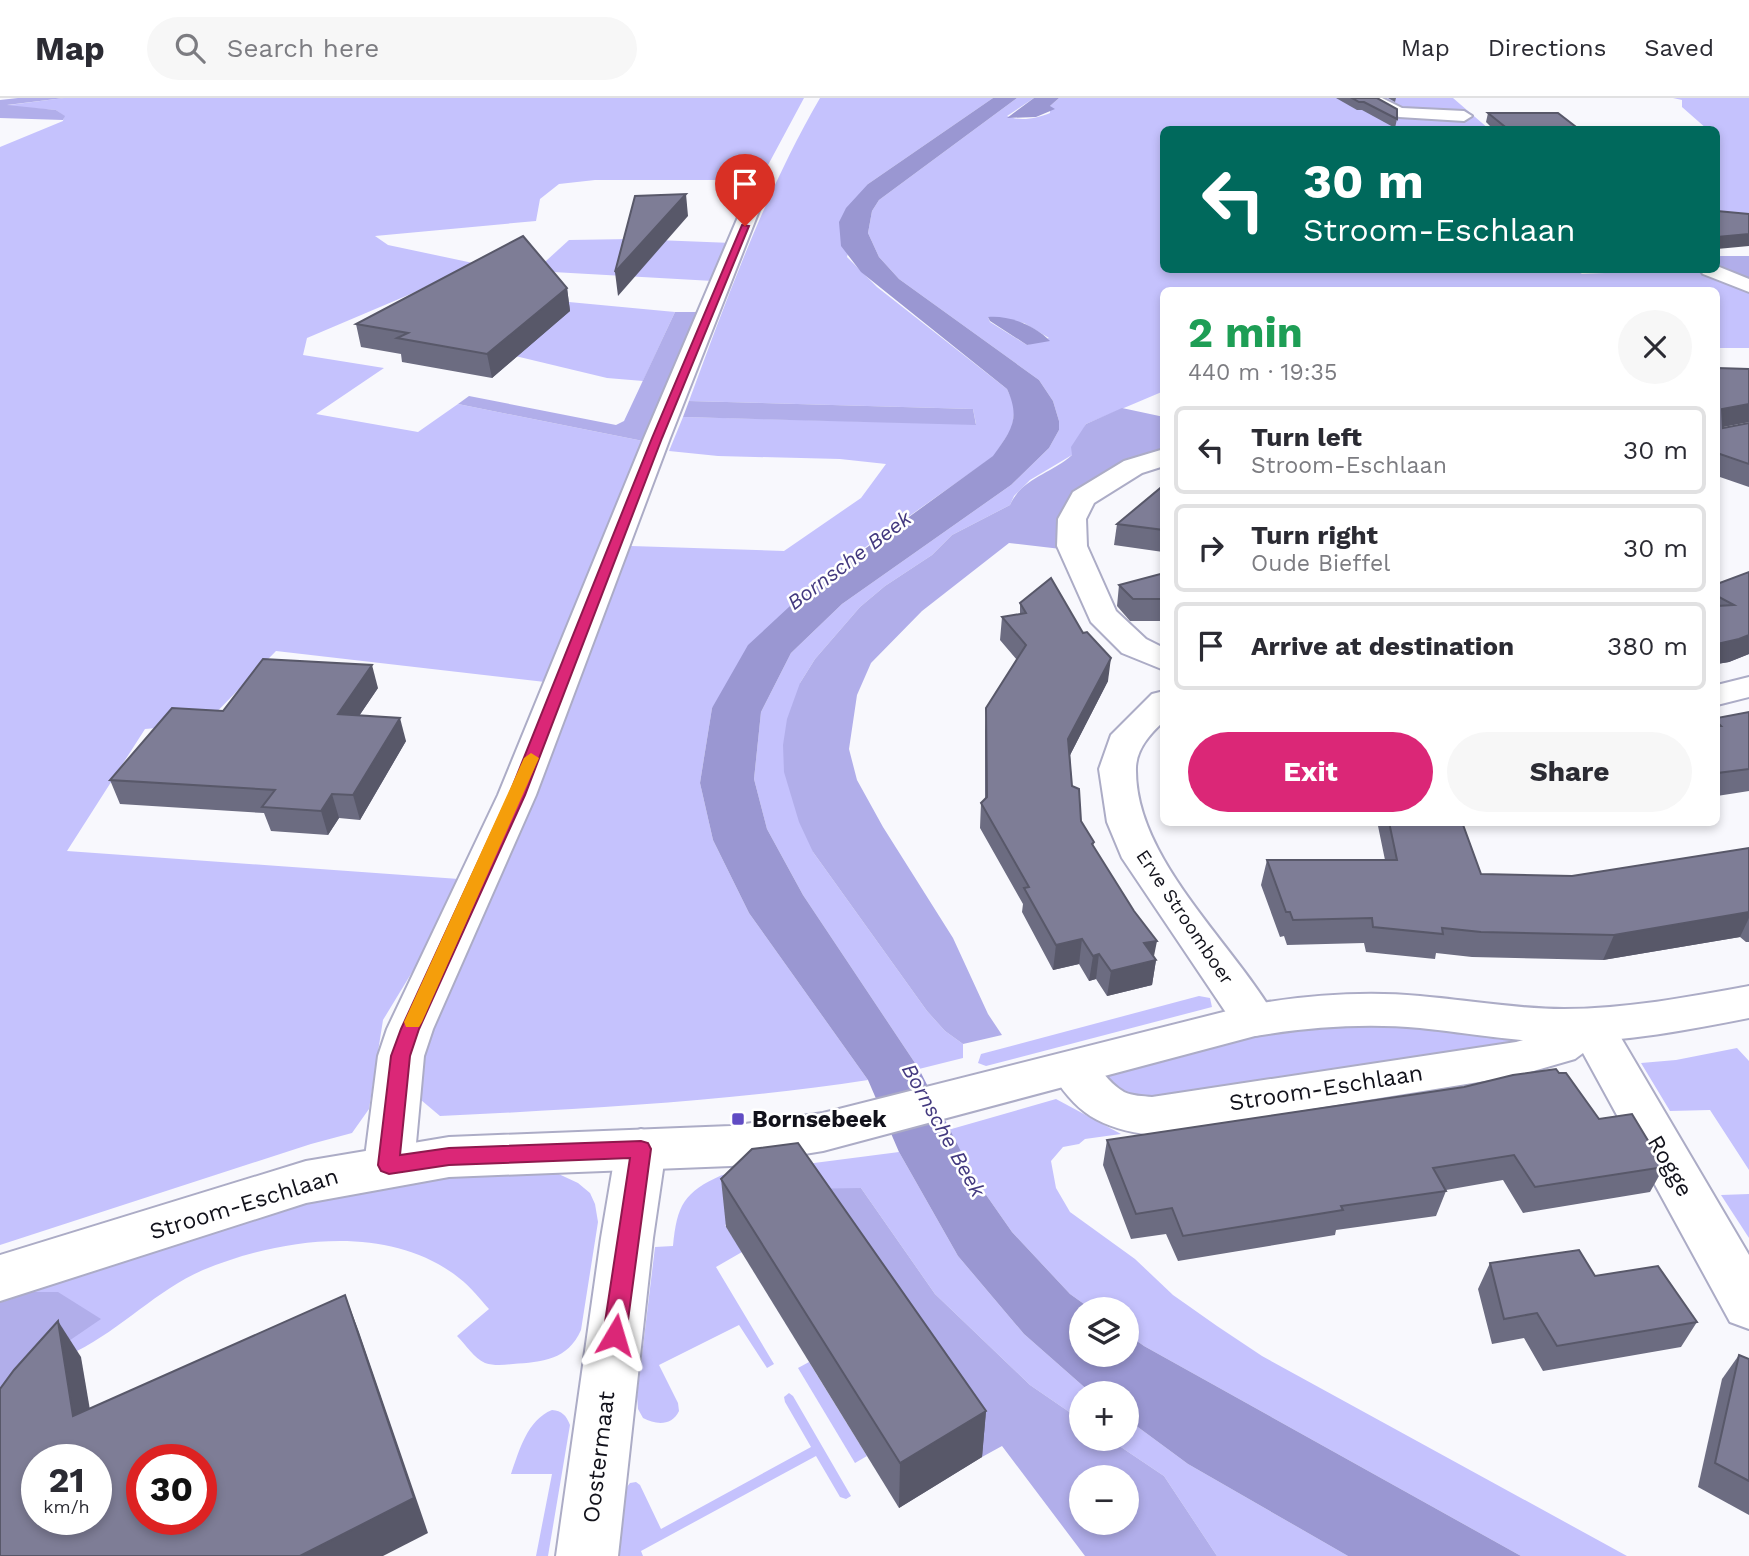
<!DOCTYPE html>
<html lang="en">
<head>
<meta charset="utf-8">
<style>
	:root { --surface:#fff; --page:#f7f7f7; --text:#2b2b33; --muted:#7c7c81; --line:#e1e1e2; --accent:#db2777 }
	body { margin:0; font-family:"Work Sans",sans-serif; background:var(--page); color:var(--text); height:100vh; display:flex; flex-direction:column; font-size:26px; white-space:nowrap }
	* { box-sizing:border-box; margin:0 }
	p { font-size:23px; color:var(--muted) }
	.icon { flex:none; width:38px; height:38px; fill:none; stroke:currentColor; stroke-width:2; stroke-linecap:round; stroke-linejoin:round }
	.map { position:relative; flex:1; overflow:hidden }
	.drawer { position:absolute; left:1160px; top:189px; width:560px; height:539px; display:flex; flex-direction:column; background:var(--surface); border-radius:10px; box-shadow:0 4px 10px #0003 }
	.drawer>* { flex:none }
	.guide { position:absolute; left:1160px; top:28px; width:560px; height:147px; border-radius:10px; box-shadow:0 4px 10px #0003; background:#00695c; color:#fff; overflow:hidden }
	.tools { position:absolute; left:1069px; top:1199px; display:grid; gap:14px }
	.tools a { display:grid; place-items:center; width:70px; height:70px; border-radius:50%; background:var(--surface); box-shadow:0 4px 10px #0003; font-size:35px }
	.speed { position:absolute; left:21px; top:1346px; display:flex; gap:14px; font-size:35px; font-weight:700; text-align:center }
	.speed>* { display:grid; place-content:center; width:91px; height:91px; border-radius:50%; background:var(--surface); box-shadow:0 4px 10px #0003; line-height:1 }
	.speed small { font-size:18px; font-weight:400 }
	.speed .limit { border:10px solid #d22; background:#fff; color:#111 }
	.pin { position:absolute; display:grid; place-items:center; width:60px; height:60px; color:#fff; margin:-72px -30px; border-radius:50% 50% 50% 0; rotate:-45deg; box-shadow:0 0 7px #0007 }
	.pin .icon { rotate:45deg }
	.me { position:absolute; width:77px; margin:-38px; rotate:7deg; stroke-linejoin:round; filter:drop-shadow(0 0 5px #0008) }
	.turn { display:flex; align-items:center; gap:24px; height:147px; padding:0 28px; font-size:32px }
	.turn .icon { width:91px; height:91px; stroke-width:2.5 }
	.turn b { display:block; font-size:49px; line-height:60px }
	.round { display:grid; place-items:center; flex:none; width:74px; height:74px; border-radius:37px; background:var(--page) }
	.summary { display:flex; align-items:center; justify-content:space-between; height:119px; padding:0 28px }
	h1 { font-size:42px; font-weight:700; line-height:52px; color:#1e9e55 }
	.primary-button { display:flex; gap:14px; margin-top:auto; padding:14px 28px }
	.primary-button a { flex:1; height:80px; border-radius:42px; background:var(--accent); color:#fff; font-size:28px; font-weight:700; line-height:80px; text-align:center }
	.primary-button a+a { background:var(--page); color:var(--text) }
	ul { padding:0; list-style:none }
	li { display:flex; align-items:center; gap:21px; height:88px; margin:0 14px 10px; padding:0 14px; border:4px solid var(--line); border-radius:10px }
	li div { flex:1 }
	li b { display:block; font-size:26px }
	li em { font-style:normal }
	header { display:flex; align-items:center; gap:42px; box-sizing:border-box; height:98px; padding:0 35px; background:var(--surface); border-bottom:2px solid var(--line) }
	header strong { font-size:33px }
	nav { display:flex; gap:38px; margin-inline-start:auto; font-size:24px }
	.search { width:490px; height:63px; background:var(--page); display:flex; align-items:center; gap:18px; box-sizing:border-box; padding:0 24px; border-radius:38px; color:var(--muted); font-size:26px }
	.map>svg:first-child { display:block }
	.green { fill:#c5c2fd; fill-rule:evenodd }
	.forest { fill:#b1aeea; fill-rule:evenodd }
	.water { fill:#9a97d2 }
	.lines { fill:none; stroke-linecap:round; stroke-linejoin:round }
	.minor-casing { stroke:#acacc6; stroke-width:4 }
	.tertiary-casing { stroke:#acacc6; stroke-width:4 }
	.minor { fill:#fff; fill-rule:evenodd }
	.tertiary { fill:#fff; fill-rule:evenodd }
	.wall { fill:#6c6c81 }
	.shaded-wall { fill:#585869 }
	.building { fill:#7e7d96; stroke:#585869; stroke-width:2; fill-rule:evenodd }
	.route { fill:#db2777; stroke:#8e194d; stroke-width:2 }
	.slow { fill:#f59e0b }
	.poi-dot { fill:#614cc4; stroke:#fff; stroke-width:2.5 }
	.labels { text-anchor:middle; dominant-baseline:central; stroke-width:5; stroke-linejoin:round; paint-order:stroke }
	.street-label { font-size:19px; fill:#12121b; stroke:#fff }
	.water-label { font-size:21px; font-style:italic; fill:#43397f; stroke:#fff }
	.near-street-label { font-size:23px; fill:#12121b; stroke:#fff }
	.near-poi-label { font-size:23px; font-weight:bold; fill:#12121b; stroke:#fff; text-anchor:start }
</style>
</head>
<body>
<header>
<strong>Map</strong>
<div class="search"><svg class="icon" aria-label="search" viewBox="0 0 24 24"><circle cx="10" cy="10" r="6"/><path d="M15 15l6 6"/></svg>Search here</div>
<nav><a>Map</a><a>Directions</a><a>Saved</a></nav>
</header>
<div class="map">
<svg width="1749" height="1458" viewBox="0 0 1749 1458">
	<rect width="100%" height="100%" fill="#f8f8fd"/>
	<g class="green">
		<polygon points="64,0 804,0 760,82 595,82 559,86 540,101 536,123 375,138 388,147 473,165 413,195 307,240 303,257 384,270 316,316 418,334 458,306 648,344 545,584 276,553 205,626 145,631 67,753 459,781 437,833 383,922 369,1011 352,1035 311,1046 0,1147 0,49 63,23 64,18 56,12 1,8"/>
		<path d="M820,0H993L868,86L847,159L877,189L1007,291L1015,308L1012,330L994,358L860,453L712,610L700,685L713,742L749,815L868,982C725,1004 584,1011 440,1018L421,1002L419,981L426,938L631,448L784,453L861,400L886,366L840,361L718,358L669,353L683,319L976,326L973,311L689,303C727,200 765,95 820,0Z"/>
		<path d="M1017,0H1034L1007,18C1020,24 1038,20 1050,15V8L1059,0H1453L1489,31L1164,32V172H1575L1582,176L1720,170L1730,184L1749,194V250H1717V192H1164V293L1086,326L1072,357L1030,382L1014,398L1010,407L952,437L932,457L885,488L860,509L815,561L800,585L813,754L927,913L945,933L963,946V960L919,971L803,797L767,731L754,681L761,614L791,555L842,506L1011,387L1049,350L1059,332V323L1053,303L1039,282L899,181L879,159L868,135L872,113L879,102ZM988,219L1024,225L1049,240L1027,247L990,224Z"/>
		<polygon points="1673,0 1749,0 1749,142 1717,140 1717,43 1720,43 1717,40 1717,32 1707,31 1682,9 1682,2"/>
		<polygon points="631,141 732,145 713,183 535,173 569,142"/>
		<polygon points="537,201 675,214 643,283 607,280 490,252"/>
		<polygon points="1199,898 1210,900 1212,909 986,968 978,965 981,956"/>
		<polygon points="1393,925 1513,941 1524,954 1145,1002 1119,998 1107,979 1110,974 1292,929"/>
		<polygon points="1737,950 1749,963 1749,1072 1710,1012 1670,1013 1641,965 1676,962"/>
		<polygon points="1056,1001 1121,1036 1085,1041 1079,1046 1063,1049 1051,1063 1056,1090 1070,1114 1135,1161 1173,1197 1217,1228 1262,1258 1627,1458 1521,1458 1144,1248 1127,1236 1127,1211 1091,1211 1070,1196 1012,1134 975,1081 948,1032"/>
		<path d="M899,1054L958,1158L1024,1236L1091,1295H1082L1081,1322L1030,1287L935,1196L861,1090L746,1117L725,1127L742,1154L716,1169L774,1266L767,1270L739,1227L659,1267L678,1305L679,1313C672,1328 656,1327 643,1320L638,1311L637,1298L655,1149L673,1148C677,1107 684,1094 722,1077Z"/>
		<path d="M550,1072L578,1085L590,1095L595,1106L598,1124L581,1232C568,1262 542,1264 513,1266C504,1267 494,1268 485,1265C474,1260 466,1247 457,1238L489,1211C480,1201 471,1189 459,1180C389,1124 280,1140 203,1172C157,1192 121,1231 77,1253L78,1264L0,1370V1290L7,1284L0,1194L234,1122L408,1079Z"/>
		<polygon points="1749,1096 1749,1140 1721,1097"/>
		<polygon points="809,1264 867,1358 855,1365 798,1270"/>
		<polygon points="789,1295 793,1298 851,1398 846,1401 840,1399 816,1358 641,1453 643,1458 618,1458 626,1390 630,1385 636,1384 640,1387 661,1431 811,1349 785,1304 784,1299"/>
		<path d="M552,1312C562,1313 566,1317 570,1327L548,1458H536L552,1376H511C519,1353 527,1322 552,1312Z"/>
		<polygon points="1127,1321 1188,1366 1348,1458 1217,1458 1164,1378 1109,1341 1127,1340"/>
	</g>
	<g class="forest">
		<polygon points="18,0 64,0 7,7 56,12 65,18 63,22 0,20 0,2"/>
		<polygon points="1717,158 1749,158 1749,182 1717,169"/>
		<polygon points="675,214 700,214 648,344 458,306 469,298 616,327 624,323"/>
		<polygon points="689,303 973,311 976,327 683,319"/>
		<path d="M1122,310L1164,319V350L1132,360L1106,376L1061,451L1009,445L922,513L871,565L857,597L849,651L857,682L883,729L953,840L988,916L1002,937L963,946L945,933L927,913L813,754L799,724L784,674L783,647L787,621L800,585L815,561L860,509L885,488L932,457L952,437L1010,407C1022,380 1051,376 1072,357L1071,349L1086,326Z"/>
		<path d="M861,1090L935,1196L1030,1287L1081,1322L1082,1340L1109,1341L1164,1378L1217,1458H1085L1002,1348L982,1359L799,1091ZM1082,1379H1127V1424H1082Z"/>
		<polygon points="0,1194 58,1194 101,1221 0,1290"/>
	</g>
	<g class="water">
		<path d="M993,0H1017L879,102L872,113L868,135L879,159L899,181L1039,282L1053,303L1059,323V332L1049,350L1011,387L842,506L791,555L761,614L754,681L767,731L803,797L919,971L975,1081L1012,1134L1070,1196L1091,1211H1082V1256H1127V1236L1144,1248L1521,1458H1348L1188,1366L1127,1321V1295H1091L1024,1236L958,1158L899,1054L868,982L749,815L713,742L700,685L712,610L748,547L804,495L993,358C1011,333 1021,321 1007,291L861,174L841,148L839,124L846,110L868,86Z"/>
		<polygon points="1034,0 1059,0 1050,8 1055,11 1036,19 1007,20"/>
		<path d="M988,219C1010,217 1035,228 1050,243L1027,247L990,223Z"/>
	</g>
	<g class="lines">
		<g class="minor-casing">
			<g id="minor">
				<polygon points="1364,0 1382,0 1402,10 1464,13 1472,18 1464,23 1399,19"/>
				<polygon points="753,100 762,105 670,340 536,697 433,931 424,958 414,1067 407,1081 389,1087 371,1081 364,1067 378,958 387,931 498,697 644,340 744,105"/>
				<polygon points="1717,168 1749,181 1749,194 1703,176 1700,172 1717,172"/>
				<polygon points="1164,351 1164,368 1142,375 1094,405 1086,421 1087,448 1116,513 1146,541 1164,550 1164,572 1122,555 1091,524 1057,448 1058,421 1073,394 1124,363"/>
				<polygon points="1749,579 1749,599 1717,607 1717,587"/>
				<path d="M1164,593V623C1150,636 1135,652 1136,673C1136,762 1235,847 1277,922L1271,934L1255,938L1239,934L1122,760L1107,724L1099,671L1111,637L1152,596Z"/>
				<path d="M1591,911L1607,916L1749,1157V1231L1730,1224L1583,955L1575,961L1516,978L1152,1037C1101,1031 1074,1015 1049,970L1056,958C1098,944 1094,977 1124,994C1132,998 1143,998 1152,999L1516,944L1544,936L1575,916Z"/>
				<polygon points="641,1031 658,1037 666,1051 653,1140 618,1458 556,1458 601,1140 616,1051 624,1037"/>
			</g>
		</g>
		<g class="tertiary-casing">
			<path id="tertiary" d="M1749,888V920C1688,932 1626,944 1564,944C1515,944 1468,935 1420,930C1365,925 1310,929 1255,938L823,1053L731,1068L449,1079L306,1105L0,1203V1157L306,1063L449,1039L731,1028L823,1015L1255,906C1310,897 1365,893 1420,898C1468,902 1515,911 1564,911C1626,911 1688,899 1749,888Z"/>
		</g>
		<use href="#minor" class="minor"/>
		<use href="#tertiary" class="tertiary"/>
	</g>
	<g class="wall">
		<polygon points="1336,0 1377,0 1397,21 1395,30 1362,12 1357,12"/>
		<polygon points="1388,0 1396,0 1395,4"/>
		<polygon points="1488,15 1580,32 1494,32 1486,24"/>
		<polygon points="567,190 570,213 492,280 402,264 401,256 361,249 356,226"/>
		<polygon points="1717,270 1749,324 1723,329 1723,330 1749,325 1749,389 1717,378"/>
		<polygon points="1164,387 1163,454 1114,447 1117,426"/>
		<polygon points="1749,474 1749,556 1729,564 1717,566 1717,486"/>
		<polygon points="1164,475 1164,523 1130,523 1117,508 1119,487"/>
		<polygon points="1020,505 1108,583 1070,657 1072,688 1081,723 1094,744 1093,748 1156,862 1152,887 1107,898 1096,881 1089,883 1079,866 1053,872 1022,814 1023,806 980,730 981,705 985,701 985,633 986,610 1017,562 1000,542 1002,519 1020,516"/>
		<polygon points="378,590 359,618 406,643 360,722 339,720 328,737 271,733 264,715 120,706 110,682 223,613"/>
		<polygon points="1749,614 1749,693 1717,698 1717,620"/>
		<polygon points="1379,724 1462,724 1481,776 1572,778 1749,750 1749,844 1746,844 1740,839 1603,862 1472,859 1436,855 1435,861 1366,854 1364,845 1287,847 1284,838 1280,839 1261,787 1267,762 1385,762 1378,728"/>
		<polygon points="1599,1021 1664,1069 1650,1094 1523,1115 1503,1082 1446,1092 1446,1093 1436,1118 1336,1132 1335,1137 1178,1163 1166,1136 1131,1141 1103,1067 1107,1042"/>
		<polygon points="721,1081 986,1313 982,1359 899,1410 726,1129"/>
		<polygon points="1490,1165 1595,1178 1697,1224 1681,1249 1543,1273 1524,1240 1492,1246 1478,1191"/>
		<polygon points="1739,1257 1749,1261 1749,1417 1698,1389 1722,1281"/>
	</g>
	<g class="shaded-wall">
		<polygon points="686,96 688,118 618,198 615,174"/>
		<polygon points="1749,136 1749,148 1717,151 1717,139"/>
		<polygon points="567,190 570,213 492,280 487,256"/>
		<polygon points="1749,306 1749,324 1717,330 1722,311"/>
		<polygon points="1749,537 1749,556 1729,564 1717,566 1717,546"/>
		<polygon points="1111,560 1108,583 1066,665 1068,641"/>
		<polygon points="372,567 378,590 344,640 338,616"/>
		<polygon points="400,620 406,643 360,722 353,697"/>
		<polygon points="332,696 339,720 328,737 321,713"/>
		<polygon points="1749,814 1749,820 1740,839 1603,862 1614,837"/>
		<polygon points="1082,841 1079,866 1053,872 1056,847"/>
		<polygon points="1157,843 1153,863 1156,862 1152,887 1107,898 1111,873 1144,845"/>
		<polygon points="1099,856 1096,881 1089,883 1093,858"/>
		<polygon points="345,1197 359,1234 428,1435 383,1458 300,1458"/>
		<polygon points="58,1223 81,1259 97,1353 73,1318"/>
		<polygon points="986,1313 982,1359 899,1410 900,1365"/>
	</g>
	<g class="building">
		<polygon points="1352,0 1377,0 1397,11 1397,21 1364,4 1359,4"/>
		<polygon points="1488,15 1558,15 1580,32 1509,32"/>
		<polygon points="686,96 615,174 635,98"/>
		<polygon points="1717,113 1749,116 1749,136 1717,139"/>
		<polygon points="523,138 567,190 487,256 397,240 408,235 356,226"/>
		<polygon points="1717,270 1749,271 1749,306 1722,311 1723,330 1749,325 1749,366 1717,355"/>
		<polygon points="1164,387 1164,432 1117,426"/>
		<polygon points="1749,474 1749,537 1739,541 1717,546 1717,508 1734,507 1717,498 1717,486"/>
		<polygon points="1164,475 1164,501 1133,501 1119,487"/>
		<polygon points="1051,480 1083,535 1087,534 1111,560 1068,641 1072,688 1079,691 1081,723 1094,744 1092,746 1134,813 1157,843 1144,845 1156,862 1111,873 1099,856 1093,858 1082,841 1056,847 1024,790 1029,789 981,705 987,699 986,610 1026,547 1002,519 1026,515 1020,505"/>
		<polygon points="263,561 372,567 338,616 400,620 353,697 332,696 321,713 262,709 275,692 110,682 172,610 223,613"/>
		<polygon points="1749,614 1749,671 1717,675 1717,628 1721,628 1717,624 1717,620"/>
		<polygon points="1389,724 1462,724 1481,776 1572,778 1749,750 1749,814 1614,837 1481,834 1442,830 1443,836 1373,829 1372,820 1293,822 1290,814 1286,814 1267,762 1397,762"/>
		<polygon points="1556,971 1559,975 1566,975 1599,1021 1632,1016 1664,1069 1535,1089 1514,1057 1433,1070 1446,1093 1341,1108 1343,1112 1183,1138 1172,1110 1136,1116 1107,1042 1464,989 1513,977"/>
		<polygon points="798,1045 986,1313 900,1365 721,1081 752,1051"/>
		<polygon points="1579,1152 1595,1178 1658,1168 1697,1224 1557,1248 1537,1215 1504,1221 1490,1165"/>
		<path d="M345,1197L414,1400L300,1458H0V1291L14,1272L58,1223L73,1318ZM37,1362H96V1421H37ZM142,1362H201V1421H142Z"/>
		<polygon points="1739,1257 1749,1261 1749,1383 1715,1365"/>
	</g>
	<polygon class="route" points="742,127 749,128 662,340 525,697 419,931 410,958 400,1057 449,1050 641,1043 648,1045 651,1051 626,1237 623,1244 615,1247 607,1244 603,1237 630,1060 449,1067 389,1076 381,1073 378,1067 391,958 401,931 509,697 652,340"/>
	<polygon class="slow" points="531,655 539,660 422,924 419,929 406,929 404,924 524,660"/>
	<rect class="poi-dot" x="731" y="1014" width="14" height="14" rx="3.5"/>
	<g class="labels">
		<g class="street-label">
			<text transform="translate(1185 819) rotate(56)">Erve Stroomboer</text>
		</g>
		<g class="water-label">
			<text transform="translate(849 462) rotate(-37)">Bornsche Beek</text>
			<text transform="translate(944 1032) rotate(61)">Bornsche Beek</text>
		</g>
		<g class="near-street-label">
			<text transform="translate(1326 990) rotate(-9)">Stroom-Eschlaan</text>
			<text transform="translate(1670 1068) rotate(60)">Rogge</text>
			<text transform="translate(244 1106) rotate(-17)">Stroom-Eschlaan</text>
			<text transform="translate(599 1359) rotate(-83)">Oostermaat</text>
		</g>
		<g class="near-poi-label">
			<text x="752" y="1021">Bornsebeek</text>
		</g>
	</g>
</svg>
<div class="tools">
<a><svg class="icon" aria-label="layers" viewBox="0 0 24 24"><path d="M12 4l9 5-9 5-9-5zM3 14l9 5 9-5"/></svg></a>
<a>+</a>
<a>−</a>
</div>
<div class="speed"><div>21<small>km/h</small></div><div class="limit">30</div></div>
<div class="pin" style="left:745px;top:128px;background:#d93025"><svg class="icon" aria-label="arrive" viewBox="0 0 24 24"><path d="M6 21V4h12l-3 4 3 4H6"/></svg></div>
<svg class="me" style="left:615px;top:1237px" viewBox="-20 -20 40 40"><path d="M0-17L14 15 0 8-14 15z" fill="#db2777" stroke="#fff" stroke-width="4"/></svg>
<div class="guide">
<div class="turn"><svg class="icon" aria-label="left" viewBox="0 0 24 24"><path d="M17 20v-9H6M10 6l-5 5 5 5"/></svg><div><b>30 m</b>Stroom-Eschlaan</div></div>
</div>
<section class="drawer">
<div class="summary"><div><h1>2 min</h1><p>440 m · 19:35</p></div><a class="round"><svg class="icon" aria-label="close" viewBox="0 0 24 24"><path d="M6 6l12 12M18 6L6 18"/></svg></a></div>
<ul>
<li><svg class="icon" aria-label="left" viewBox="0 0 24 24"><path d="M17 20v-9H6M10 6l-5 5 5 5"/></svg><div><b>Turn left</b><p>Stroom-Eschlaan</p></div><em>30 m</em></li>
<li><svg class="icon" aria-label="right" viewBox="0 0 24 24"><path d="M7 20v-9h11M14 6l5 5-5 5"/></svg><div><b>Turn right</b><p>Oude Bieffel</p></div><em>30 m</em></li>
<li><svg class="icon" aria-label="arrive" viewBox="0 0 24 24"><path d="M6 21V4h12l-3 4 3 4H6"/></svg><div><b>Arrive at destination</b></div><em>380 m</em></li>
</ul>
<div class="primary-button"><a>Exit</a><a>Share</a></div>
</section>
</div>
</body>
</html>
